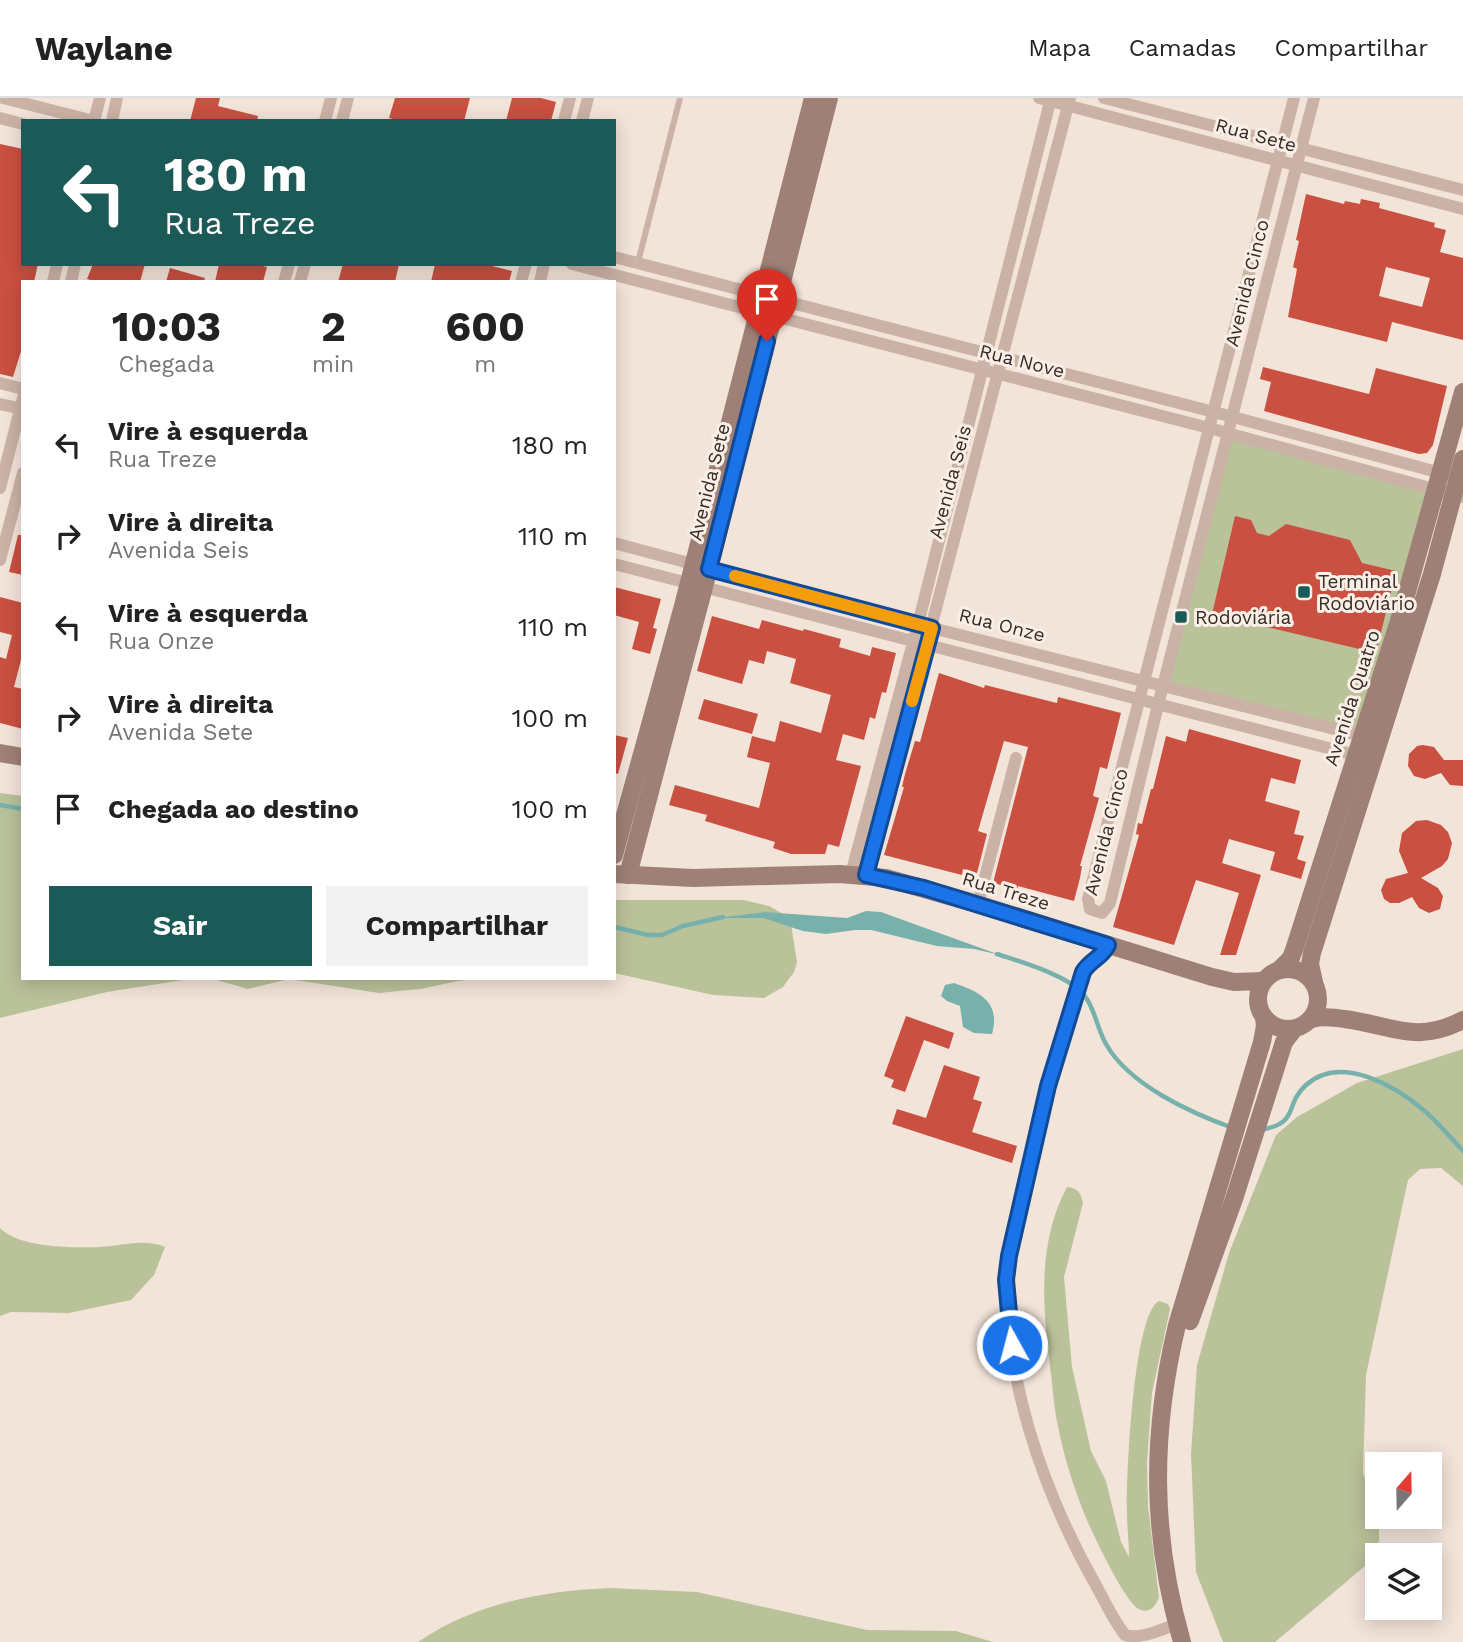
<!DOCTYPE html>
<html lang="pt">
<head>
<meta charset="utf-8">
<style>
	:root { --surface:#fff; --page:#f2f2f2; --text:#222; --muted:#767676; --line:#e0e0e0; --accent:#1b5a56 }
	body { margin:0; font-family:"Work Sans",sans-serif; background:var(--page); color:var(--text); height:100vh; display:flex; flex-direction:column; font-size:26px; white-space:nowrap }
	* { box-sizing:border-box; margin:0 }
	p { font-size:23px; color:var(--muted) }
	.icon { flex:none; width:38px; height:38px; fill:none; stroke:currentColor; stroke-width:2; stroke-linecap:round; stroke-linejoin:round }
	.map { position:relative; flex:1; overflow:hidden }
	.panel { position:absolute; left:21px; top:182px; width:595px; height:700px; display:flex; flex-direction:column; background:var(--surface); border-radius:0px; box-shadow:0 4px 18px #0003 }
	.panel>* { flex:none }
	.hud { position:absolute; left:21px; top:21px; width:595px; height:147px; border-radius:0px; box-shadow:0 4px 18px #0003; background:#1b5a56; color:#fff; overflow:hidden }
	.needle { width:46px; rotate:20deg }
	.controls { position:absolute; left:1365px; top:1354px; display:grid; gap:14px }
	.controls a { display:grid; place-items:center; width:77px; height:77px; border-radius:0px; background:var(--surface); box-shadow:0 4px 18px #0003; font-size:35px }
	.pin { position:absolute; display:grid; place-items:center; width:60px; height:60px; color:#fff; margin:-72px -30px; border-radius:50% 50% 50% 0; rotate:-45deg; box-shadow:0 0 7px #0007 }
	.pin .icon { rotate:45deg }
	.me { position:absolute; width:77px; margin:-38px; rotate:353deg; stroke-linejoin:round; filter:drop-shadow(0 0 5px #0008) }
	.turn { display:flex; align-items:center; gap:24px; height:147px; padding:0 28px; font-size:32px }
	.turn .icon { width:91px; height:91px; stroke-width:2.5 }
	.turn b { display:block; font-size:49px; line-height:60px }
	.eta { display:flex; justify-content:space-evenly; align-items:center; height:119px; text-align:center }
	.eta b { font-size:42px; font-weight:700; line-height:49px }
	.action { display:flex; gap:14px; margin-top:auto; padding:14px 28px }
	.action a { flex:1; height:80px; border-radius:0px; background:var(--accent); color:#fff; font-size:28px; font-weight:700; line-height:80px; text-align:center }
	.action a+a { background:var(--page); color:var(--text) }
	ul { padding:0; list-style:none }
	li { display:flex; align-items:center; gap:21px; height:91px; padding:0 28px }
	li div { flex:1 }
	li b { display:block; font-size:26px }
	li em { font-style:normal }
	header { display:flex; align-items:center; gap:42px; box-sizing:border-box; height:98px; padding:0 35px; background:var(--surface); border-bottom:2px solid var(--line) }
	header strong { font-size:33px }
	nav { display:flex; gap:38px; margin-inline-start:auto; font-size:24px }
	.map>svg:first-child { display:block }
	.green { fill:#bac29a }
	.water { fill:#78b1ac }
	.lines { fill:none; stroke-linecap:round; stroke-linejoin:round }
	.stream { stroke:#78b1ac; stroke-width:4.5 }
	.building { fill:#ca5041; fill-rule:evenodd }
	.lane { stroke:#cbb2a6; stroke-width:6 }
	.street { stroke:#cbb2a6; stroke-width:12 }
	.secondary { stroke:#9f8077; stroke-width:18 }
	.route-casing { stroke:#114b97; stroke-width:18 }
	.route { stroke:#1a73e8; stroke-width:12 }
	.slow { stroke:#f59e0b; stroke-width:12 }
	.poi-dot { fill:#1b5a56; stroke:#faefe7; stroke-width:2.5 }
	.labels { text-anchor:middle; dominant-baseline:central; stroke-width:6; stroke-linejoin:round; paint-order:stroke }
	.street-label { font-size:19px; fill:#372a27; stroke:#faefe7 }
	.poi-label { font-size:19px; fill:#372a27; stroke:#faefe7; text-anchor:start }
</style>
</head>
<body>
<header>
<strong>Waylane</strong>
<nav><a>Mapa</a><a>Camadas</a><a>Compartilhar</a></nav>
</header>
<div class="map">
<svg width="1463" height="1544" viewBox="0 0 1463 1544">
	<rect width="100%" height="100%" fill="#f3e4da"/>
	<g class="green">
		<polygon points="1228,335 1436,392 1361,637 1163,588"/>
		<polygon points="0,695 23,698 23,880 196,880 107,894 0,920"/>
		<polygon points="614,802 743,802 769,808 790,820 797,864 794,874 783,889 764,900 713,897 614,875"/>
		<polygon points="210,880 481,880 458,883 420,891 379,895 289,881 248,891"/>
		<polygon points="1463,951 1463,1088 1441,1070 1420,1071 1408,1082 1366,1277 1363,1375 1379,1423 1379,1443 1365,1468 1275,1544 1223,1544 1196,1474 1191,1356 1197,1267 1229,1155 1276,1037 1297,1019 1357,985"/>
		<path d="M1067,1089C1078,1090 1081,1095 1083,1105L1064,1179L1072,1269L1091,1353L1106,1383L1121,1444L1129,1459C1129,1445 1127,1430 1127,1416C1126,1383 1133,1216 1159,1203L1168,1206L1170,1211L1152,1295L1147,1364L1148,1408L1159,1500C1155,1509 1149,1516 1139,1511C1124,1504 1089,1428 1082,1410C1072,1384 1063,1355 1058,1328C1054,1311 1053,1293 1051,1276C1043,1213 1036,1147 1067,1089Z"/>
		<path d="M0,1130C19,1150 74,1150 100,1149C122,1148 145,1140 165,1149L154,1177L131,1202L69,1215L11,1214L0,1218Z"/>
		<path d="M610,1490L697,1494L867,1532L956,1533L993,1544H418C475,1505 542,1493 610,1490Z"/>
	</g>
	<g class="water">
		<polygon points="866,813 881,814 1000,857 974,851 937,848 871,832 855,832 826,836 803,833 763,820 717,820 765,814 847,820"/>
		<path d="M954,885C980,894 1001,904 992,936L974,935L963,929L960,908L947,903L941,898L945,887Z"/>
	</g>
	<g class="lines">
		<g class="stream">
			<polyline points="0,707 23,711"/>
			<polyline points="614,829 648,837 662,837 683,828 723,819"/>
			<path d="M997,856C1021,864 1068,877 1084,897C1095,910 1097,931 1106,946C1129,987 1191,1015 1233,1030"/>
			<path d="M1260,1032C1301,1025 1283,1008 1306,987C1341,955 1397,989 1426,1014C1439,1026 1451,1040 1463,1053"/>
		</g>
	</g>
	<g class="building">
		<polygon points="196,0 220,0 218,8 258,18 257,23 190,23"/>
		<polygon points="395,0 470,0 464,23 402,23 389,20"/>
		<polygon points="512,0 541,0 556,4 551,23 506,23"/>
		<polygon points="0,46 23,51 23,166 38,166 34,184 23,184 23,247 13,279 0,276"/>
		<path d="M1306,96L1344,106L1345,103L1360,106L1361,101L1380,105L1379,110L1435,125L1434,129L1446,132L1440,154L1463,160V242L1392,224L1387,244L1288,219L1297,171L1293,169L1299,143L1296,142ZM1386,169L1430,180L1422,209L1379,198Z"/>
		<polygon points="93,166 145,166 140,184 97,184 87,181"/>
		<polygon points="219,166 256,166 267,169 263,184 215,184"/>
		<polygon points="343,166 399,166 395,184 338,184"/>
		<polygon points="435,166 484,166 512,173 509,184 431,184"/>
		<polygon points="170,170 205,180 204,184 166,184"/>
		<polygon points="1263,269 1369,296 1376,270 1447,288 1433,347 1427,355 1419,356 1264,313 1271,284 1260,281"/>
		<polygon points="1235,418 1251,422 1257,435 1269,438 1286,426 1350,442 1362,465 1396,473 1376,555 1212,516"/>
		<polygon points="18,437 23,437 23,477 9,474"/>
		<polygon points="614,489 661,501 653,530 657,531 650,556 632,551 639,524 614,517"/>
		<polygon points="0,499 23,505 23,554 14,589 23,591 23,631 0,625 0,559 6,561 12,537 0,534"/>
		<polygon points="712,518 759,531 762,522 803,533 804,531 841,541 839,549 870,558 872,549 896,555 886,595 882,594 875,621 870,619 864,642 843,636 836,662 861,668 839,749 828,746 825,756 791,756 773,750 775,744 705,723 707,717 669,707 675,687 759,710 770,665 747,659 752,638 775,644 780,623 821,635 831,597 790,585 796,561 767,553 764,566 749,562 742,586 697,573"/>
		<polygon points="939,575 984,590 985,587 1057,605 1058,599 1121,615 1107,671 1100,669 1093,698 1099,700 1080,768 1082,768 1080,780 1074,803 1018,788 1017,791 993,785 1028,649 1004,643 978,733 987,736 977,775 963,771 962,777 884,757 904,689 902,689 905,676 915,643 920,644"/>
		<polygon points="704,601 758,616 752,636 698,621"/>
		<polygon points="1189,631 1301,662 1295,686 1271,680 1265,703 1300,713 1294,736 1304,738 1297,761 1306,764 1301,781 1270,772 1275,754 1229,741 1222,765 1261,777 1236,857 1220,857 1239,795 1196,782 1174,847 1113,829 1139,737 1136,736 1138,725 1142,726 1151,691 1153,691 1166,638 1186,644"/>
		<polygon points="614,637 628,640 618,676 614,675"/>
		<polygon points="1423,647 1434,649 1444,662 1463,662 1463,688 1450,687 1441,675 1425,681 1414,678 1408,668 1409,656 1417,648"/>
		<polygon points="1427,722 1441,727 1448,734 1452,745 1448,761 1442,768 1421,780 1438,790 1443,798 1440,811 1429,815 1419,810 1412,799 1399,805 1390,805 1384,801 1381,792 1386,781 1408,775 1399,753 1402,735 1416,723"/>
		<polygon points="906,918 954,935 949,951 924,942 905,994 891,989 894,982 884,978"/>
		<polygon points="944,967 980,979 973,1001 982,1004 972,1034 1017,1048 1012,1065 892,1026 897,1011 926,1020"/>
	</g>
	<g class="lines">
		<polyline class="lane" points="638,164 680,0"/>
		<g class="street">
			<polyline points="3,0 94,23"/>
			<polyline points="1039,0 1463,111"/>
			<polyline points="1104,0 1463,92"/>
			<polyline points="1294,0 1088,801 1090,811 1102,815 1110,805 1158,607 1314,0"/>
			<polyline points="0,20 23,26"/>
			<polyline points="94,23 100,0"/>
			<polyline points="112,23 117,0"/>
			<polyline points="325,23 331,0"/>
			<polyline points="342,23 348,0"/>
			<polyline points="564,23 570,0"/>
			<polyline points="582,23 588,0"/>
			<polyline points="614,159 1233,319 1463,381"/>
			<polyline points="572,166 1209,330 1463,399"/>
			<polyline points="53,184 57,166"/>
			<polyline points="71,184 75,166"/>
			<polyline points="284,184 289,166"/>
			<polyline points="300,184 305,166"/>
			<polyline points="521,184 526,166"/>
			<polyline points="540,184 544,166"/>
			<polyline points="0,285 23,291"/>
			<polyline points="0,306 23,311"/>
			<polyline points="0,390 23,300"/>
			<polyline points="614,445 932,530 1370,640"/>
			<polyline points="0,462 23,375"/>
			<polyline points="614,466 1363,659"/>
			<polyline points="851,776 918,526 1051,0"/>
			<polyline points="866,777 1070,0"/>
			<polyline points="978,806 1016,660"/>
			<path d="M1108,847C1102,860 1089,862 1083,874L1048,988L1009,1158C998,1269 1043,1395 1098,1491C1106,1506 1114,1523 1125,1537C1140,1542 1162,1531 1177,1526"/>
		</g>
		<g class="secondary">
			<polyline points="0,655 23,659"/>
			<polyline points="614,757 683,508 813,0"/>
			<polyline points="614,776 693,780 840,776 886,780 970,804 1212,879 1234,884 1263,883"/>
			<polyline points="628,777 704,489 829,0"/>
			<circle cx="1288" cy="901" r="30"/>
			<polyline points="1279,872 1291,860 1295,849 1398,526 1463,294"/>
			<polyline points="1314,884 1310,866 1312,855 1432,476 1463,361"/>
			<path d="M1311,921C1322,918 1333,919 1344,921C1392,927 1415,947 1463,922"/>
			<polyline points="1190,1223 1234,1101 1284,944 1294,931"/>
			<path d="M1182,1544C1151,1436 1151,1336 1177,1227L1262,944L1265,928L1264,919"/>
		</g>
	</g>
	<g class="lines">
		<g class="route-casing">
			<path id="route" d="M767,243L709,471L932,530L866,777L924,790L1108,847C1102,860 1090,862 1083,874L1048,988L1009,1158L1006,1182L1012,1247"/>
		</g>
		<use href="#route" class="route"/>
		<polyline class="slow" points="735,478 932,530 912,603"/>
	</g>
	<g class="poi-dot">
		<rect x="1297" y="487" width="14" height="14" rx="3.5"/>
		<rect x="1174" y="512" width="14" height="14" rx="3.5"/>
	</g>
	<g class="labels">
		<g class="street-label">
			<text transform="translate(1256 37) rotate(15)">Rua Sete</text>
			<text transform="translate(1247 185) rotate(-76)">Avenida Cinco</text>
			<text transform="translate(1022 263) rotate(14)">Rua Nove</text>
			<text transform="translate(709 384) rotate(-76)">Avenida Sete</text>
			<text transform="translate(950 384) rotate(-75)">Avenida Seis</text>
			<text transform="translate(1002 527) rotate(14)">Rua Onze</text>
			<text transform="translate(1352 600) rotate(-72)">Avenida Quatro</text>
			<text transform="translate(1106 734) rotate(-76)">Avenida Cinco</text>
			<text transform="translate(1006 793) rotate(17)">Rua Treze</text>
		</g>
		<g class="poi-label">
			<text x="1318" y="483">Terminal<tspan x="1318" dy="22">Rodoviário</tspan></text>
			<text x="1195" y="519">Rodoviária</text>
		</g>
	</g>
</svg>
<div class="controls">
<a><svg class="needle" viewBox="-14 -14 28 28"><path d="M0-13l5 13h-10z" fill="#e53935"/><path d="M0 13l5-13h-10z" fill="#767676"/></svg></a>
<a><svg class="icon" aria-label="layers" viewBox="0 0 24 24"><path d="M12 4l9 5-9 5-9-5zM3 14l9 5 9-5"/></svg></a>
</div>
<div class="pin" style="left:767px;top:243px;background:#d93025"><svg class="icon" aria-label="arrive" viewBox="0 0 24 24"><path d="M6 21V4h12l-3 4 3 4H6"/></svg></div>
<svg class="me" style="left:1012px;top:1247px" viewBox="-20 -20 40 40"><circle r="17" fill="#1a73e8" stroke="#fff" stroke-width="3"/><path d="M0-11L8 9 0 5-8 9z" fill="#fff"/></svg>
<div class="hud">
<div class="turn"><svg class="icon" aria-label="left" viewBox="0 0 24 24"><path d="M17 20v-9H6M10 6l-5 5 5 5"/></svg><div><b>180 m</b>Rua Treze</div></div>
</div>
<section class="panel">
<div class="eta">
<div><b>10:03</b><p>Chegada</p></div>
<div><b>2</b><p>min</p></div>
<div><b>600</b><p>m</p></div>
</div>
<ul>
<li><svg class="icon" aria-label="left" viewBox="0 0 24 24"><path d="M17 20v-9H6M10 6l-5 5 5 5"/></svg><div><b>Vire à esquerda</b><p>Rua Treze</p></div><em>180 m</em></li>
<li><svg class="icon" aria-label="right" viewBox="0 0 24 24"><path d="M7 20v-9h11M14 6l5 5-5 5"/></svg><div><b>Vire à direita</b><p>Avenida Seis</p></div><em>110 m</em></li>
<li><svg class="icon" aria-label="left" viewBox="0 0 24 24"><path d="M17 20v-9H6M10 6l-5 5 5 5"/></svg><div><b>Vire à esquerda</b><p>Rua Onze</p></div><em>110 m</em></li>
<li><svg class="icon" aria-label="right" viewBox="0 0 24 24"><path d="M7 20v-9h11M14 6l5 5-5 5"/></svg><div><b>Vire à direita</b><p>Avenida Sete</p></div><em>100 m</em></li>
<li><svg class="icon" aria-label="arrive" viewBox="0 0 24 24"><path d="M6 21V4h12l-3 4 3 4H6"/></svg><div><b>Chegada ao destino</b></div><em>100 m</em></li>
</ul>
<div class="action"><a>Sair</a><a>Compartilhar</a></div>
</section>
</div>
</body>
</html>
